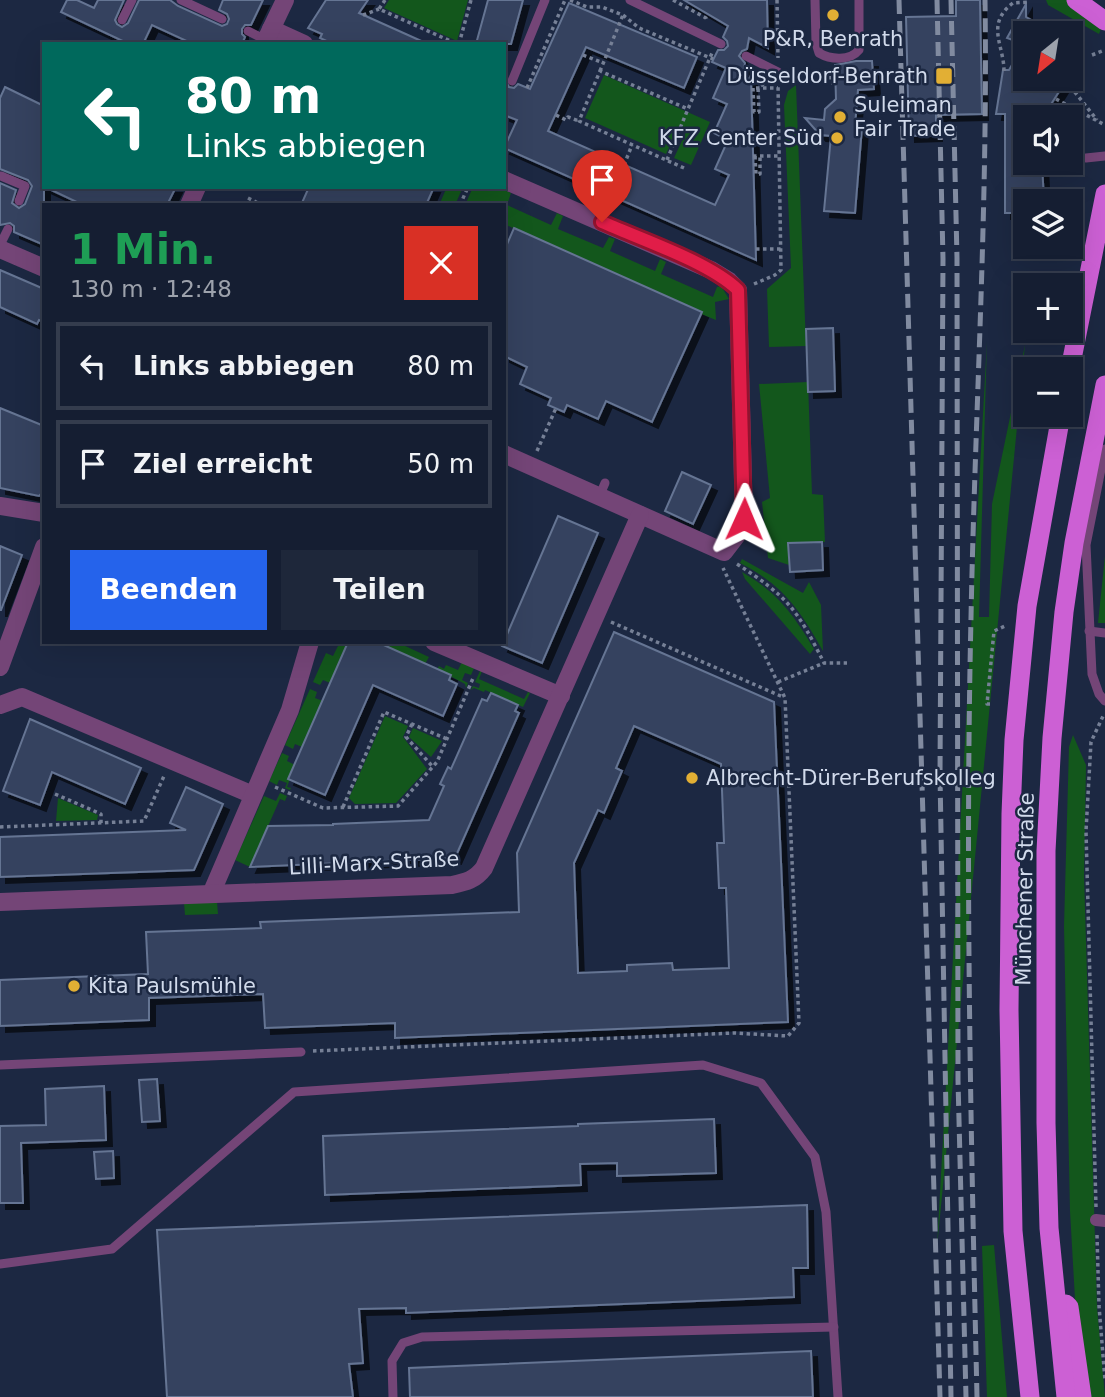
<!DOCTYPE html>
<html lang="de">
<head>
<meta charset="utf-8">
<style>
	:root { --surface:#151e32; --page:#1e273a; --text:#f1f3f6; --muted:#9da2ac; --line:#343c4d; --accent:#2563eb }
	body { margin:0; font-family:"DejaVu Sans",sans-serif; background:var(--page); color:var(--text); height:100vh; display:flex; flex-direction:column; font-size:26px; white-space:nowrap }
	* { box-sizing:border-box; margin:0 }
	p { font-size:23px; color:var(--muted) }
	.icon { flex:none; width:38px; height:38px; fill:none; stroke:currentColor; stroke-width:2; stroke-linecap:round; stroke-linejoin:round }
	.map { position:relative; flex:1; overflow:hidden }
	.side { position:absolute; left:42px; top:203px; width:464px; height:441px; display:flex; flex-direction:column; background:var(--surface); border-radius:0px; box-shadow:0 7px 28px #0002,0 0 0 2px var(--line) }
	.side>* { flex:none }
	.top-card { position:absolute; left:42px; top:42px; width:464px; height:147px; border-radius:0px; box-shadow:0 7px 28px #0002,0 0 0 2px var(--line); background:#00695c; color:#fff; overflow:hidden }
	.needle { width:46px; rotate:210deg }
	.tools { position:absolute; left:1013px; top:21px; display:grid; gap:14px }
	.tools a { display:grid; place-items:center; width:70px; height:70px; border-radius:0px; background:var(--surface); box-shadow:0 7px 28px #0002,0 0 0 2px var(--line); font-size:35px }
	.pin { position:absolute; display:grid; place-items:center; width:60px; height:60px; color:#fff; margin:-72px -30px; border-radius:50% 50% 50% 0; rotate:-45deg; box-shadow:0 0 7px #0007 }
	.pin .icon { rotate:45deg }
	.me { position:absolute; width:77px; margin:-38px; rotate:1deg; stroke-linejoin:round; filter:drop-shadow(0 0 5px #0008) }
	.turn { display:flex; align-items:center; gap:24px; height:147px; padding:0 28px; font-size:32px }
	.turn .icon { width:91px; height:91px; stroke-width:2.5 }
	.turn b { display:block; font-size:49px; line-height:60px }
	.round { display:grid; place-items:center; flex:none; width:74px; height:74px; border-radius:0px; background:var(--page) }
	.summary { display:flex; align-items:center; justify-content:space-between; height:119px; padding:0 28px }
	h1 { font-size:42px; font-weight:700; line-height:52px; color:#1e9e55 }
	.cta { display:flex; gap:14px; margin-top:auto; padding:14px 28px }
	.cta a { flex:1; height:80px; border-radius:0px; background:var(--accent); color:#fff; font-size:28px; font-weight:700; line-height:80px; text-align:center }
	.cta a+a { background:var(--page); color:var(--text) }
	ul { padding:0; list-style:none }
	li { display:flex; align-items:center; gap:21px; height:88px; margin:0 14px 10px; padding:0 14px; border:4px solid var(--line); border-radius:0px }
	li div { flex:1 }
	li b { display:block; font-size:26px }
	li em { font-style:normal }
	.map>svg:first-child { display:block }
	.green { fill:#13571c }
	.building { fill:#36435f; stroke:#657493; stroke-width:2; fill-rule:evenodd; filter:url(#shadow) }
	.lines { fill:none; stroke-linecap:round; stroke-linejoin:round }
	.path { stroke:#768096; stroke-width:3.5; stroke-dasharray:3.5 3.5; stroke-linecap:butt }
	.service { stroke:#744577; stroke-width:9 }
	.pedestrian { stroke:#744577; stroke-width:12 }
	.minor { stroke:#744577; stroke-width:18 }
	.trunk { stroke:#cc60d4; stroke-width:19 }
	.rail { stroke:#818ba0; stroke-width:5; stroke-dasharray:14 7; stroke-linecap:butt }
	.route-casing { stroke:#92132f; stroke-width:18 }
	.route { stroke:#e11d48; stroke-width:12 }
	.poi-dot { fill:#e2af34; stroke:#1c2842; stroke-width:2.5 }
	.labels { text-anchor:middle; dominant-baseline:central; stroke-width:5; stroke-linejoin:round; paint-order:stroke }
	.poi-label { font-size:21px; fill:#d1daeb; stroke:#1c2842; text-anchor:start }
	.street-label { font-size:21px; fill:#d1daeb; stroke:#1c2842 }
</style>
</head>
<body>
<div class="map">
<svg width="1105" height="1397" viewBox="0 0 1105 1397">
	<defs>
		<filter id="shadow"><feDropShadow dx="6" dy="6" stdDeviation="0" flood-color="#0009"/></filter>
	</defs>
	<rect width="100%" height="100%" fill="#1c2842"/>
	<g class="green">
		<polygon points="389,0 468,0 457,41 384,8"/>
		<polygon points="1046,0 1068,0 1102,26 1099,34 1048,5"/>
		<polygon points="604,75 710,122 691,165 674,158 686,132 678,128 666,154 585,118"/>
		<polygon points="796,85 806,346 769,347 767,289 791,268 784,105 788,91"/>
		<polygon points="447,187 463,187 455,205 439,205"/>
		<polygon points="473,187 497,187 511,193 507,205 551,225 557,213 563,216 558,229 603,248 609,237 615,239 610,251 655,271 660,259 666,262 661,274 713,297 717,287 721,286 729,299 715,302 716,320 701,314 701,311 504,224 504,205 465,205"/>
		<polygon points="987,341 979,617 989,617 992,504 1025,345 937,1247"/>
		<polygon points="808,382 812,494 823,495 825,542 789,544 789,565 768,558 762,502 770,498 759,384"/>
		<polygon points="1105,556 1105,623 1098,623"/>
		<path d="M742,559L803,593L809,582L821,605L823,651C800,610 783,585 740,563Z"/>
		<path d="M742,572C778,593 793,614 814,649L810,654L745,579Z"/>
		<polygon points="340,642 348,642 330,683 323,680 320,685 313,682 326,653 333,656"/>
		<polygon points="389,642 404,642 403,645 429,657 425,664 387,647"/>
		<polygon points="462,662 474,668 471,675 465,673 462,680 468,683 466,688 465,684 437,669 439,666 444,669 446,665 458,670"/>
		<polygon points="480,671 482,671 479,679 524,699 528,692 530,693 523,707 485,690 484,692 474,688 471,690 473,686 479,688 480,684 475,682"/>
		<polygon points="310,689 317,692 315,698 323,701 302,747 295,744 293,749 285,745"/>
		<polygon points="385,716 408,726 403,737 427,769 396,803 355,804 349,798"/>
		<polygon points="413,728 442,741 431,757 409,737"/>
		<polygon points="1073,735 1086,765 1084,876 1097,1307 1105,1397 1087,1397 1075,1299 1070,1211 1064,926 1069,747"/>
		<polygon points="282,753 289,756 287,761 295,765 287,787 291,788 290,790 285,788 287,783 279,780 277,785 269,781"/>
		<polygon points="280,793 287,796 285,801 280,799 250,867 235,860 264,796 276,801"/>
		<polygon points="58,798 98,815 97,820 56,821"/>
		<polygon points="217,902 218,914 185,915 184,903"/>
		<polygon points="994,1245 1007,1397 987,1397 982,1246"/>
	</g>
	<g class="building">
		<polygon points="67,0 77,0 94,8 98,0 124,0 115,20 117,24 122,27 128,23 139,0 170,0 178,6 222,26 227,24 229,19 227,14 219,10 223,0 263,0 251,25 245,25 242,29 242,34 245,37 242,44 193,44 152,25 143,44 129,44 61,12"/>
		<polygon points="326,0 368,0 359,13 428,44 333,44 320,38 322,34 308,28"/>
		<polygon points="488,0 523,0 511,44 476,44"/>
		<polygon points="684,0 767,0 768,48 749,38 747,49 742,51 739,56 745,63 743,76 751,80 756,260 504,148 517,120 504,115 504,78 509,87 514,88 518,84 530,89 569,3 697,57 684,88 586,47 548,131 715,205 729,175 715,169 728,140 714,133 727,104 713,98 726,68 712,62 718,50 724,50 728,46 727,41 723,37 728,26"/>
		<polygon points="956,0 980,0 982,114 936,115 936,135 909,136 906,17 956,16"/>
		<polygon points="1026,4 1026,17 1054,33 1026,33 1026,79 1067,79 1043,117 1026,117 1026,163 1042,163 1044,201 1026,201 1026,213 1005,213 1005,114 996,114 1003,70 1009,70 1024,44 1007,38"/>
		<polygon points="856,61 872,61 874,89 858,90 855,126 862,127 855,213 824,211 831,136 820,135 805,118 824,120 825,109 836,99 835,65"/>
		<polygon points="5,87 44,106 44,245 14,232 14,226 10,223 0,225 0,183 16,190 12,203 19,208 25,204 32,186 28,180 0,169 0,98"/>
		<polygon points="45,187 176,187 167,205 83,205"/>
		<polygon points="309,187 434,187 426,205 301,205"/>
		<polygon points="514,228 702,312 652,422 606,401 598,419 567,405 564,412 548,405 551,398 520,384 527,367 504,356 504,251"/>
		<polygon points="0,270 44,289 44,322 39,320 37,324 0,307"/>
		<polygon points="833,328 835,391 808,392 806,329"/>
		<polygon points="0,408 44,426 44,491 39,496 0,488"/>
		<polygon points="682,472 711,485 693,524 665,511"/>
		<polygon points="558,516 598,533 542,663 502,646"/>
		<polygon points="822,542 823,570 790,572 788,543"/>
		<polygon points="0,546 22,555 1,610 0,610"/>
		<path d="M614,632L774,702L788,1022L395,1038V1023L265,1028L263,994L149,998V1020L0,1026V980L148,974L146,932L261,928L260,922L519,912L517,853ZM634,726L721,764L724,843H717L719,888H726L729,968L673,970L672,963L627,965V971L578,973L574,863L598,810L604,813L622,771L616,768Z"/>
		<polygon points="348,642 377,642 451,675 449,680 457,684 443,716 373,685 325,795 288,779"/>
		<polygon points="491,693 518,705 515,711 519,713 455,858 250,867 268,826 333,825 333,824 429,820 444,786 440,784 448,767 451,769 482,699 487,701"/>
		<polygon points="30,719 141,768 125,804 52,772 40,805 3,791"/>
		<polygon points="186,787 223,804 194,870 0,877 0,837 186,830 170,823"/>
		<polygon points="157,1079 160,1121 142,1122 139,1080"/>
		<polygon points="104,1086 106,1140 21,1143 23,1203 0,1203 0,1126 46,1125 45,1089"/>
		<polygon points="714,1119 716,1173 617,1176 617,1163 580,1164 581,1185 325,1195 323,1136 578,1126 578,1124"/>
		<polygon points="113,1151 114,1178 96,1179 94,1152"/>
		<polygon points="807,1205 808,1268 793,1268 794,1297 406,1313 406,1308 359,1309 363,1363 349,1364 353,1397 167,1397 157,1230"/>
		<polygon points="811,1351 813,1397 410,1397 409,1368"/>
	</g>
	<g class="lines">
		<g class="path">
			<polyline points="385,0 379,9 457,44"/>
			<polyline points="570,0 587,7 602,7 623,15 639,28 713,59"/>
			<polyline points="673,0 706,18 707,21"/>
			<polyline points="777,0 778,58"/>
			<polyline points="363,15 379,9"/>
			<polyline points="459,44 471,0"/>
			<polyline points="583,55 603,63"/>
			<polyline points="1092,55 1105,50"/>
			<polyline points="831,69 831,83 836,83"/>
			<polyline points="600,71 623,15"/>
			<path d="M1004,71C1004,45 985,24 1013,3L1030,2"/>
			<polyline points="743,73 761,83 764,87"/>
			<polyline points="789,74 796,76 807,71"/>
			<polyline points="1066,81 1097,120"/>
			<polyline points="527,88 565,0"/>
			<polyline points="753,88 754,112 759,112 758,88"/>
			<polyline points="756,88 778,88"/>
			<polyline points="1056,99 1105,125"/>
			<polyline points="556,115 566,120 568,117 579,121"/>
			<polyline points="753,156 779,156"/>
			<polyline points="755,156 756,174 760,174 760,156"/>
			<polyline points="667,160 688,109"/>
			<polyline points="624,165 632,145"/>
			<polyline points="684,168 579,121 600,71 688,109 712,53"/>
			<polyline points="248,198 262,205"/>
			<polyline points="460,205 468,187"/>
			<polyline points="756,249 781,249"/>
			<polyline points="754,284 775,275 781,270 778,84"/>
			<polyline points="537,451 556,408"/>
			<path d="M737,564C788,597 797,609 824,663H847"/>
			<polyline points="611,622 783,697"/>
			<polyline points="778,682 824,663"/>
			<polyline points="990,704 987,704 994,631 1005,626"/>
			<polyline points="412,724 406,737 433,767"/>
			<polyline points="275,787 323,808 398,806 437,762 474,676"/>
			<polyline points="55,794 101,814 101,823"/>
			<polyline points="343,807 384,712 447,739"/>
			<polyline points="0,827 144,821 164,776"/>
			<polyline points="313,1051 734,1033 788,1036 799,1023 785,698 723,568"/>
			<polyline points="1096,1207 1086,831 1091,742 1104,714"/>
			<polyline points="1097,1235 1099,1306 1105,1380"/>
		</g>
		<g class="service">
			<polyline points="181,0 222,19"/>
			<polyline points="630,0 721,44"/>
			<path d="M815,0L816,43L819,53C831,60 850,61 859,50V0"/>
			<polyline points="122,20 132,0"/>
			<polyline points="248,31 266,40"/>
			<polyline points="746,56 778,72"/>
			<polyline points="512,81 545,0"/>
			<polyline points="1086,158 1105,156"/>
			<polyline points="1,176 25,186 19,201"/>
			<polyline points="0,245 8,229"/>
			<polyline points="1105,449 1086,545 1092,674 1099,694 1105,701"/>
			<polyline points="599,497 605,483"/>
			<polyline points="1089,631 1105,633"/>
			<polyline points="0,1065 301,1052"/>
			<polyline points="0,1264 112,1249 294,1092 703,1065 761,1083 815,1157 826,1212 838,1397"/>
			<polyline points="393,1397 392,1361 403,1343 422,1337 834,1327"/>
		</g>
		<polyline class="pedestrian" points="1096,1220 1105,1221"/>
		<g class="minor">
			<polyline points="271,29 304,44"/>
			<polyline points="264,44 285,0"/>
			<polyline points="504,180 711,270 729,281 738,290 744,519 737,535 724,552 504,454"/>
			<polyline points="189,205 197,187"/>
			<polyline points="0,249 44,268"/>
			<polyline points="0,506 44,513"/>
			<polyline points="434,642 561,696"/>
			<polyline points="0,667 44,547"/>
			<polyline points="0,705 22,697 253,795"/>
			<polyline points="211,894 290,710 310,642"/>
			<path d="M0,902L452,885C466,882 475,880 484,868L640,515"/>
		</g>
		<g class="trunk">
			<polyline points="1076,0 1105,21"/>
			<polyline points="1070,369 1105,194"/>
			<polyline points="1066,1304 1069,1307 1082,1397"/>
			<polyline points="1030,1397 1013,1231 1009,1010 1011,814 1014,740 1027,606 1061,415"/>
			<polyline points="1066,1397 1049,1228 1046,1123 1046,851 1052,738 1064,612 1074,543 1105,385"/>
		</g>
		<g class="rail">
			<polyline points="899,0 940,1397"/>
			<polyline points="937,0 943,259 940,775 951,1397"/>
			<polyline points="951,0 957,258 958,1080 966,1397"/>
			<path d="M977,1397C971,1137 965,877 971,618C975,412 988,206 985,0"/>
		</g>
	</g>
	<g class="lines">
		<g class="route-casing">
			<path id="route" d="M602,222C640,239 709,262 738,290L744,519"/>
		</g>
		<use href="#route" class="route"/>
	</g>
	<g class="poi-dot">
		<circle cx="833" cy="15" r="7"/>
		<rect x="935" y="67" width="18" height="18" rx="3.5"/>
		<circle cx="840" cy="117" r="7"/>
		<circle cx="837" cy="138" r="7"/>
		<circle cx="692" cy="778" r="7"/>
		<circle cx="74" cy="986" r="7"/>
	</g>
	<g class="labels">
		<g class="poi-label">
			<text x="833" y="39" text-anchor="middle">P&amp;R, Benrath</text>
			<text x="928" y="76" text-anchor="end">Düsseldorf-Benrath</text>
			<text x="854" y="105">Suleiman<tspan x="854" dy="24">Fair Trade</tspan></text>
			<text x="823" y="138" text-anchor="end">KFZ Center Süd</text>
			<text x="706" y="778">Albrecht-Dürer-Berufskolleg</text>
			<text x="88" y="986">Kita Paulsmühle</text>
		</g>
		<g class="street-label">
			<text transform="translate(374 863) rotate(-3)">Lilli-Marx-Straße</text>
			<text transform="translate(1025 889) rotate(-89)">Münchener Straße</text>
		</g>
	</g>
</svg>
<div class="tools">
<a><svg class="needle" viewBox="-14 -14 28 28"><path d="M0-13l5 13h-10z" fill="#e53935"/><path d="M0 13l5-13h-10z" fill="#9da2ac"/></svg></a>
<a><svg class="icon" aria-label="sound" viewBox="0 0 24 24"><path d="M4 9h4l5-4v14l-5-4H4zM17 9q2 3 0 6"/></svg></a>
<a><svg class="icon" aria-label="layers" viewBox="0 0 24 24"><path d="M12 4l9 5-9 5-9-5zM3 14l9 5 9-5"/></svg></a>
<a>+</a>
<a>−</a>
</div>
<div class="pin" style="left:602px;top:222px;background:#d93025"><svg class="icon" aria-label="arrive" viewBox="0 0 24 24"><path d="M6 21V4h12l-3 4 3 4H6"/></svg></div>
<svg class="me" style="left:744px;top:519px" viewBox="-20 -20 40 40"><path d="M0-17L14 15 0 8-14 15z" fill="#e11d48" stroke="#fff" stroke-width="4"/></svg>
<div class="top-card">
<div class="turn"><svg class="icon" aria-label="left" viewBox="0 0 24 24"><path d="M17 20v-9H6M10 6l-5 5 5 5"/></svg><div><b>80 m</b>Links abbiegen</div></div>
</div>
<section class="side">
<div class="summary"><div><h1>1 Min.</h1><p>130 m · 12:48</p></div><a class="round" style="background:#d93025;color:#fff"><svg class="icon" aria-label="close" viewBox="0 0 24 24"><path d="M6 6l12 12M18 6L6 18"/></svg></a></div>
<ul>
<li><svg class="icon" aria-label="left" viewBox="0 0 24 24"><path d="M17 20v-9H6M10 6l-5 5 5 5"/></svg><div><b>Links abbiegen</b></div><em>80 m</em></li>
<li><svg class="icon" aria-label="arrive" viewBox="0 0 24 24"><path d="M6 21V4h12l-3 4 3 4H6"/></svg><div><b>Ziel erreicht</b></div><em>50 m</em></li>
</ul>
<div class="cta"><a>Beenden</a><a>Teilen</a></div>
</section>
</div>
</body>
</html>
